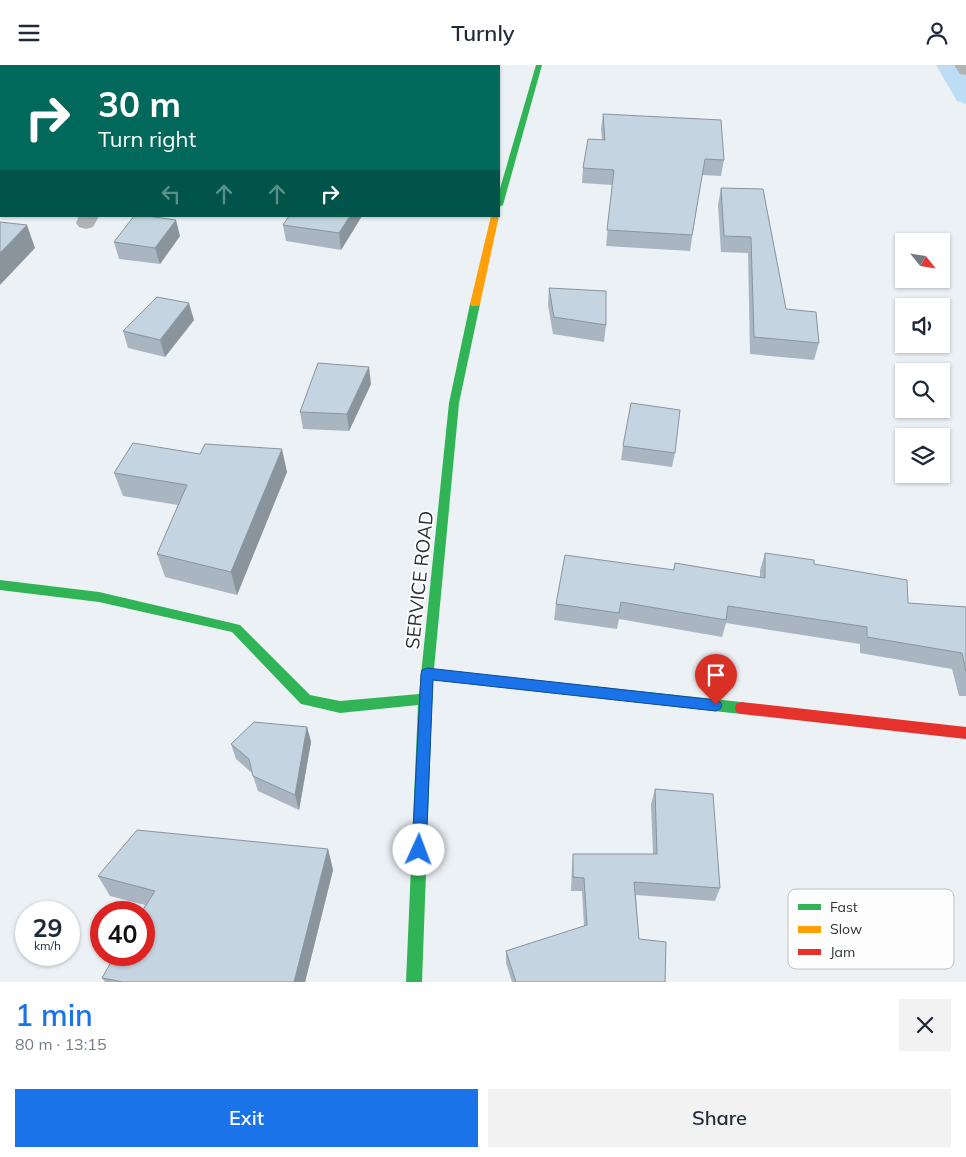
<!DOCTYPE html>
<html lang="en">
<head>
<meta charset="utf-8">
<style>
	:root { --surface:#fff; --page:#f2f2f3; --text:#1f2937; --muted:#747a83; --accent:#1a73e8 }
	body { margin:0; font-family:Mulish,sans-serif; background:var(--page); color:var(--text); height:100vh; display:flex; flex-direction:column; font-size:19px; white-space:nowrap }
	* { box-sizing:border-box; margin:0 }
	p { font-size:16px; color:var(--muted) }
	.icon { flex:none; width:28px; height:28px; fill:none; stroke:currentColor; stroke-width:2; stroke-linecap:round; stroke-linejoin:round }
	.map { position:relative; height:917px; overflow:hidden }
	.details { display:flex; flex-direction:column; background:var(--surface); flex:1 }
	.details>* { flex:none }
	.guide { position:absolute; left:0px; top:0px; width:500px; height:152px; box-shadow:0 1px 4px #0004; background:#00695c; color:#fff; overflow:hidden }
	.needle { width:32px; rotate:120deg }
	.controls { position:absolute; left:895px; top:168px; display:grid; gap:10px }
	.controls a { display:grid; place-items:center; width:55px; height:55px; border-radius:0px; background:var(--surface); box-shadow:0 1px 4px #0004; font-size:25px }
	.speed { position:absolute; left:15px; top:836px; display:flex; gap:10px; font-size:25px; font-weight:700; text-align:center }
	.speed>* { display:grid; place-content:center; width:65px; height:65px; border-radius:50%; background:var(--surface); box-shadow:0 1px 4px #0004; line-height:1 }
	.speed small { font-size:12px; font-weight:400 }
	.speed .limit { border:8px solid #d22; background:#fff; color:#111 }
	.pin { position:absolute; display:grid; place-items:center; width:42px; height:42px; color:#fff; margin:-51px -21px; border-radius:50% 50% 50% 0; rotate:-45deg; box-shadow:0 0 5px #0007 }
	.pin .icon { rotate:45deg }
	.me { position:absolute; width:55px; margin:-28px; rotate:2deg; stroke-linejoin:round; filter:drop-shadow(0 0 4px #0008) }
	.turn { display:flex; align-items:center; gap:18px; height:105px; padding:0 15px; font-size:22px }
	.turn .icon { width:65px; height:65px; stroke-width:2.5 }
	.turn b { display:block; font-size:35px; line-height:42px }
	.lanes { display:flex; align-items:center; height:48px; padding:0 15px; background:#0003; justify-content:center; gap:25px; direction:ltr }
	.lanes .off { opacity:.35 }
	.round { display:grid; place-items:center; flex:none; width:52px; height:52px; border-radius:0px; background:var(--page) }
	.overview { display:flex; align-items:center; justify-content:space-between; height:85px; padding:0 15px }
	h1 { font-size:30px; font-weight:600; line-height:38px; color:var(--accent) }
	.cta { display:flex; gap:10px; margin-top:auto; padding:10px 15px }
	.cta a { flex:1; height:58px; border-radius:0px; background:var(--accent); color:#fff; font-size:20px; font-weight:600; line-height:58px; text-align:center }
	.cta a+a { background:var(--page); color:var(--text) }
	header { display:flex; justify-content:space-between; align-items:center; height:65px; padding:0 15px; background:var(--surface); font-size:22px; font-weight:600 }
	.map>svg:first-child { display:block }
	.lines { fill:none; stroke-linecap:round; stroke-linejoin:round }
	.canal { fill:#bdddf4; fill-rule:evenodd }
	.lane { stroke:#b1b2b4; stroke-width:21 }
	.street { fill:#b1b2b4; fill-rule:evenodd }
	.fast { fill:#30b455; fill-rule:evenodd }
	.slow { fill:#ff9f0a; fill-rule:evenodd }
	.jam { fill:#e5322d; fill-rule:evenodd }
	.wall { fill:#a9b6c1 }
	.shaded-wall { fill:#89949d }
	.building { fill:#c4d4e0; stroke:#89949d }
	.route { fill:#1a73e8; stroke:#114b97 }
	.labels { text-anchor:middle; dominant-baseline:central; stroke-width:4; stroke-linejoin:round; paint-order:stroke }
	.street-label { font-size:19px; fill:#2d3134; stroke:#fdfdfd }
	.key { fill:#fdfdfd; stroke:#bfc0c1; stroke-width:1 }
	.key-label { font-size:14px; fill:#2d3134 }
</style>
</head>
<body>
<header><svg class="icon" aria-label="menu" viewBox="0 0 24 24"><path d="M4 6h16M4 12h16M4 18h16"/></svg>Turnly<svg class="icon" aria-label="person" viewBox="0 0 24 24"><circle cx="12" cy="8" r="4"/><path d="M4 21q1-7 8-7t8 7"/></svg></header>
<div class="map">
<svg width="966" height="917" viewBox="0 0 966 917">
	<rect width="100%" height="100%" fill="#ecf1f5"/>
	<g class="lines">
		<polygon class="canal" points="936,0 960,0 966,9 966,39 957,36"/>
		<polyline class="lane" points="48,1 49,0"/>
		<g class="street">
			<polygon points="954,0 966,0 966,10 960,9"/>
			<polygon points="79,151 99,151 93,162 86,164 79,162 76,158"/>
		</g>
		<g class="fast">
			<polygon points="536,0 542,0 503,140 499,142 499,127"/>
			<polygon points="475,236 480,239 459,338 434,604 741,637 746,639 747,643 746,647 741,649 433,615 422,917 406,917 418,640 340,648 306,640 301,639 232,567 99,537 0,525 0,515 99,527 240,560 310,630 340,636 419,629 449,338 470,239"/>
		</g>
		<polygon class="slow" points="499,150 499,151 480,239 478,241 472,241 470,239 491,151"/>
		<polygon class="jam" points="741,637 966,662 966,674 741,649 736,647 735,643 736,639"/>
	</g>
	<g class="wall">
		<polygon points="0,39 1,39 1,111 0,110"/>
		<polygon points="603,49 724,95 721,111 702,110 690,186 606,181 612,120 582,118 583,103 602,75 601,64"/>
		<polygon points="721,123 763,124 786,244 819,278 814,295 750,289 748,188 721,187 718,140"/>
		<polygon points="289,151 362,151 341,185 286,176 283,160"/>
		<polygon points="180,171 160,199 119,194 114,177"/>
		<polygon points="549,223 606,260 604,277 553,269 548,240"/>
		<polygon points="194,255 165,292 128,283 123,266"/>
		<polygon points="371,319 349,366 303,364 300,347"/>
		<polygon points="623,381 675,388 672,402 621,395"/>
		<polygon points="287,407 237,530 165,512 157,489 178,440 123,431 114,408"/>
		<polygon points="765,488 814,499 908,538 966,542 966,631 959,631 952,604 860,588 860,579 726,558 722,572 619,554 617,564 554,555 556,539 673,505 675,498 760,512 760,505"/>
		<polygon points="307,662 311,677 299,745 258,726 252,708 236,694 231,679"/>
		<polygon points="655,724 720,823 715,836 636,830 639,874 665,917 512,917 506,898 506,886 584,861 582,826 571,826 572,802 573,789 653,789 651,739"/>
		<polygon points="328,784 333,805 305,917 105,917 102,913 145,840 110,831 98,811"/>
	</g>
	<g class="shaded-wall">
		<polygon points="10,0 36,0 34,1 8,1"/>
		<polygon points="1,8 1,33 0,35 0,9"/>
		<polygon points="350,151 362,151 341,185 339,168"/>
		<polygon points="176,155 180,171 160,199 155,183"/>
		<polygon points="27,160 35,183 0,220 0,188"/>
		<polygon points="189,238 194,255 165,292 160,275"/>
		<polygon points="369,302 371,319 349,366 347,349"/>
		<polygon points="282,384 287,407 237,530 231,507"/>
		<polygon points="307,662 311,677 299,745 295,730"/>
		<polygon points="328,784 333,805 305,917 294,917"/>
	</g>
	<g class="building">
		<polygon points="0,0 10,0 8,1 1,1 1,8 0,9"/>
		<rect x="0" y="39" width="1" height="53"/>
		<polygon points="603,49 721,55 724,95 705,94 692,170 607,165 614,105 583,103 588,74 605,75"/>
		<polygon points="721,123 763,124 786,244 816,247 819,278 754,272 751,172 724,171"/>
		<polygon points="134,151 147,151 176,155 155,183 114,177"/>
		<polygon points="289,151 350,151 339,168 283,160"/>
		<polygon points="0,157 27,160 0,188"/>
		<polygon points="549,223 606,226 606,260 554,252"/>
		<polygon points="157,232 189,238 160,275 123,266"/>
		<polygon points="318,298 369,302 347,349 300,347"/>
		<polygon points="631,338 680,345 675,388 623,381"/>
		<polygon points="133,378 200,389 205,379 282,384 231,507 157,489 187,420 114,408"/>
		<polygon points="765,488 814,495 814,499 907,515 908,538 966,542 966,606 962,588 867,572 867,562 728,541 726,555 621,537 619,548 556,539 565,490 674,505 675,498 765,513"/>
		<polygon points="254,657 307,662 295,730 253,711 249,694 231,679"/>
		<polygon points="655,724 713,729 720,823 634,817 639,874 666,877 665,917 516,917 506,886 587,860 584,813 573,812 573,789 657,789"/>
		<polygon points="137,765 328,784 294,917 123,917 102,913 115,890 144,890 144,848 141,848 155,826 98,811"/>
	</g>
	<polygon class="route" points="427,603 716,635 720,637 722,640 720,644 716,646 433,615 426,785 424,790 419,792 414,790 412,785 421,609 422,605"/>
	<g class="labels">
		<g class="street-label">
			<text transform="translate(419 515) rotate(-84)">SERVICE ROAD</text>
		</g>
	</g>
	<rect x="788" y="824" width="166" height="80" rx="8" class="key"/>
	<rect x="798" y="839" width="23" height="6" fill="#30b455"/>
	<rect x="798" y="861" width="23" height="7" fill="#ff9f0a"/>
	<rect x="798" y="884" width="23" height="6" fill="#e5322d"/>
	<g class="key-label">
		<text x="830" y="847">Fast</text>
		<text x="830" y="869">Slow</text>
		<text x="830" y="892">Jam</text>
	</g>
</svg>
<div class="controls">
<a><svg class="needle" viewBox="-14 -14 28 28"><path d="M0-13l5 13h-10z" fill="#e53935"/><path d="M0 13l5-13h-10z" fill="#747a83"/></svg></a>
<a><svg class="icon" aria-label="sound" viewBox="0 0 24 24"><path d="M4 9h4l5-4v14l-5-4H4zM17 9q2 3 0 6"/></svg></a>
<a><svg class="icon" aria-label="search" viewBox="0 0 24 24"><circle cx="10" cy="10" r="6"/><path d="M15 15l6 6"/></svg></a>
<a><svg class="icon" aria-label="layers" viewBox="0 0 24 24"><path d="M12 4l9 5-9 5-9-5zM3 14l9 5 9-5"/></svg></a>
</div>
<div class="speed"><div>29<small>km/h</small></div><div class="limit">40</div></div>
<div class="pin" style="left:716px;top:640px;background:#d93025"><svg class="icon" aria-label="arrive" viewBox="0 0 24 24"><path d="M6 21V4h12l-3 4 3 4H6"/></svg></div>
<svg class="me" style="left:419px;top:785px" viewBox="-20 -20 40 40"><circle r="19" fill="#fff"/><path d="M0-13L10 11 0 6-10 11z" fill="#1a73e8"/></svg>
<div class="guide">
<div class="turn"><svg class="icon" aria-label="right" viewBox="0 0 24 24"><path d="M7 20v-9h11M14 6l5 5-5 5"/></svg><div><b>30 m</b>Turn right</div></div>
<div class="lanes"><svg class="icon off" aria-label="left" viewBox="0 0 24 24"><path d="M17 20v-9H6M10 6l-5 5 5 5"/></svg><svg class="icon off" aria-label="ahead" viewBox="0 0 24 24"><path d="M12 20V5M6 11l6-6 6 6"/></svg><svg class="icon off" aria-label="ahead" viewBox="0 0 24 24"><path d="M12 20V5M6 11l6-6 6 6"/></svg><svg class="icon" aria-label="right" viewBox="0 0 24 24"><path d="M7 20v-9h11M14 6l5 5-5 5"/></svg></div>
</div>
</div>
<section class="details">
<div class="overview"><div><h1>1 min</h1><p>80 m · 13:15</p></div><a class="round"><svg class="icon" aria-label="close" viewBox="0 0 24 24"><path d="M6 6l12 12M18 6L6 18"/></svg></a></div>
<div class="cta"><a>Exit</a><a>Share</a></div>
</section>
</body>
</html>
